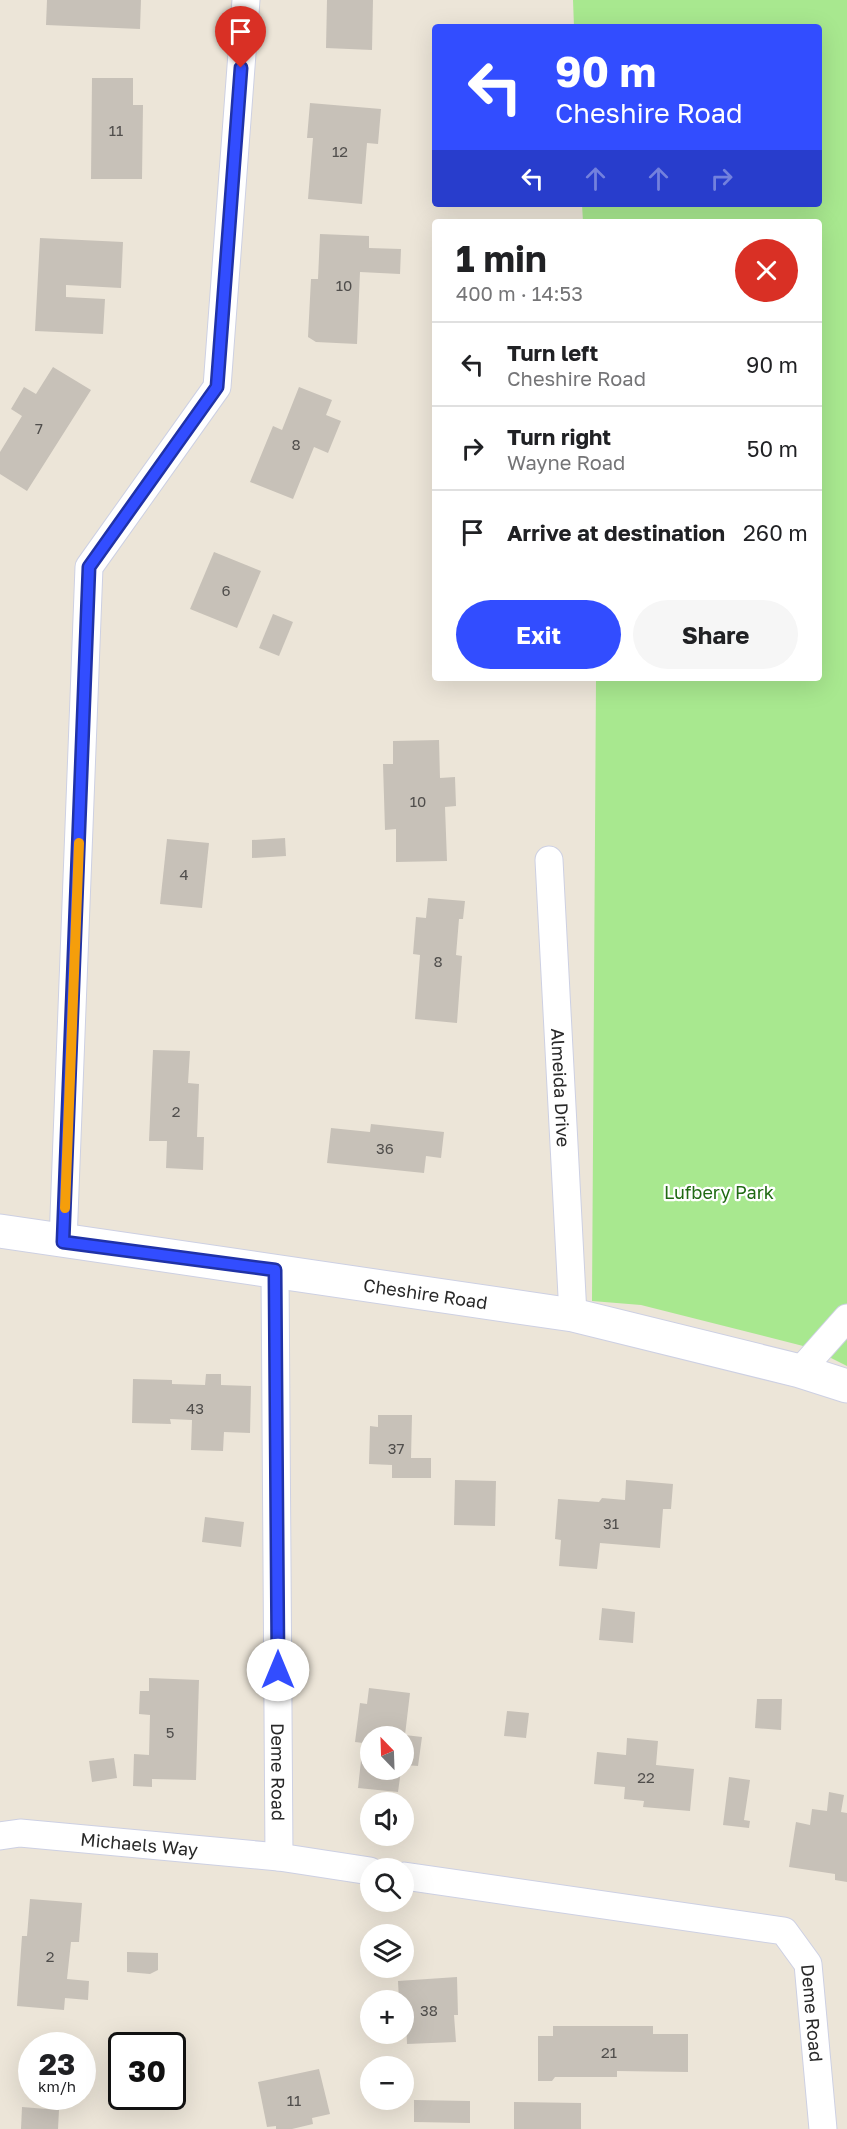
<!DOCTYPE html>
<html lang="en">
<head>
<meta charset="utf-8">
<style>
	:root { --surface:#fff; --page:#f6f6f6; --text:#202124; --muted:#757577; --line:#e0e0e0; --accent:#324dff }
	body { margin:0; font-family:"Golos Text",sans-serif; background:var(--page); color:var(--text); height:100vh; display:flex; flex-direction:column; font-size:22px; white-space:nowrap }
	* { box-sizing:border-box; margin:0 }
	p { font-size:20px; color:var(--muted) }
	.icon { flex:none; width:33px; height:33px; fill:none; stroke:currentColor; stroke-width:2; stroke-linecap:round; stroke-linejoin:round }
	.map { position:relative; flex:1; overflow:hidden }
	.panel { position:absolute; left:432px; top:219px; width:390px; height:462px; display:flex; flex-direction:column; background:var(--surface); border-radius:6px; box-shadow:0 6px 24px #0002 }
	.panel>* { flex:none }
	.guide { position:absolute; left:432px; top:24px; width:390px; height:183px; border-radius:6px; box-shadow:0 6px 24px #0002; background:#324dff; color:#fff; overflow:hidden }
	.needle { width:39px; rotate:337deg }
	.tools { position:absolute; left:360px; top:1726px; display:grid; gap:12px }
	.tools a { display:grid; place-items:center; width:54px; height:54px; border-radius:50%; background:var(--surface); box-shadow:0 6px 24px #0002; font-size:30px }
	.speed { position:absolute; left:18px; top:2032px; display:flex; gap:12px; font-size:30px; font-weight:700; text-align:center }
	.speed>* { display:grid; place-content:center; width:78px; height:78px; border-radius:50%; background:var(--surface); box-shadow:0 6px 24px #0002; line-height:1 }
	.speed small { font-size:15px; font-weight:400 }
	.speed .limit { border:3px solid #111; border-radius:9px; background:#fff; color:#111 }
	.pin { position:absolute; display:grid; place-items:center; width:51px; height:51px; color:#fff; margin:-62px -26px; border-radius:50% 50% 50% 0; rotate:-45deg; box-shadow:0 0 6px #0007 }
	.pin .icon { rotate:45deg }
	.me { position:absolute; width:66px; margin:-33px; rotate:0deg; stroke-linejoin:round; filter:drop-shadow(0 0 4px #0008) }
	.turn { display:flex; align-items:center; gap:21px; height:126px; padding:0 24px; font-size:27px }
	.turn .icon { width:78px; height:78px; stroke-width:2.5 }
	.turn b { display:block; font-size:42px; line-height:51px }
	.lanes { display:flex; align-items:center; height:57px; padding:0 24px; background:#0003; justify-content:center; gap:30px; direction:ltr }
	.lanes .off { opacity:.35 }
	.round { display:grid; place-items:center; flex:none; width:63px; height:63px; border-radius:32px; background:var(--page) }
	.headline { display:flex; align-items:center; justify-content:space-between; height:102px; padding:0 24px }
	h1 { font-size:36px; font-weight:700; line-height:45px }
	.primary-button { display:flex; gap:12px; margin-top:auto; padding:12px 24px }
	.primary-button a { flex:1; height:69px; border-radius:36px; background:var(--accent); color:#fff; font-size:24px; font-weight:700; line-height:69px; text-align:center }
	.primary-button a+a { background:var(--page); color:var(--text) }
	ul { padding:0; list-style:none }
	li { display:flex; align-items:center; gap:18px; height:84px; padding:0 24px; border-top:2px solid var(--line) }
	li div { flex:1 }
	li b { display:block; font-size:22px }
	li em { font-style:normal }
	.map>svg:first-child { display:block }
	.green { fill:#a8e88f }
	.building { fill:#c7c1b8 }
	.lines { fill:none; stroke-linecap:round; stroke-linejoin:round }
	.minor-casing { stroke:#cdd0e3; stroke-width:29 }
	.tertiary-casing { stroke:#cdd0e3; stroke-width:35 }
	.minor { stroke:#fff; stroke-width:27 }
	.tertiary { stroke:#fff; stroke-width:33 }
	.route-casing { stroke:#2032a6; stroke-width:15 }
	.route { stroke:#324dff; stroke-width:10 }
	.slow { stroke:#f59e0b; stroke-width:10 }
	.labels { text-anchor:middle; dominant-baseline:central; stroke-width:4.5; stroke-linejoin:round; paint-order:stroke }
	.number-label { font-size:15px; fill:#504e4c }
	.street-label { font-size:18px; fill:#282828; stroke:#fff }
	.park-label { font-size:18px; fill:#206a13; stroke:#fff }
</style>
</head>
<body>
<div class="map">
<svg width="847" height="2129" viewBox="0 0 847 2129">
	<rect width="100%" height="100%" fill="#ece5d8"/>
	<polygon class="green" points="573,0 847,0 847,1366 811,1348 641,1305 592,1301 596,678 819,678 819,222 583,222 582,204 819,204 819,27 574,27"/>
	<g class="building">
		<polygon points="47,0 141,0 140,29 46,25"/>
		<polygon points="327,0 373,0 372,50 326,48"/>
		<polygon points="92,78 133,78 133,105 143,105 142,179 91,179"/>
		<polygon points="310,103 381,109 378,144 367,143 362,204 308,199 313,138 307,138"/>
		<polygon points="320,234 369,236 369,248 401,249 400,274 360,272 357,344 316,342 308,337 311,279 318,279"/>
		<polygon points="40,238 123,242 121,288 66,285 66,297 105,299 103,334 35,331"/>
		<polygon points="53,367 91,390 27,491 0,474 0,452 22,416 11,409 24,387 36,394"/>
		<polygon points="299,387 332,400 326,415 341,421 328,453 314,447 293,499 250,482 273,426 282,430"/>
		<polygon points="214,552 261,571 237,628 190,609"/>
		<polygon points="273,614 293,622 279,656 259,648"/>
		<polygon points="439,740 440,778 455,777 456,806 445,807 447,861 396,862 396,829 385,830 383,764 393,764 393,741"/>
		<polygon points="285,838 286,856 252,858 252,840"/>
		<polygon points="167,839 209,843 202,908 160,904"/>
		<polygon points="428,898 465,901 463,919 459,919 456,955 462,956 457,1023 415,1019 420,955 413,954 416,917 426,918"/>
		<polygon points="153,1050 190,1051 188,1083 199,1084 197,1137 204,1137 203,1170 166,1168 167,1141 149,1141"/>
		<polygon points="371,1124 444,1132 441,1158 426,1156 424,1173 327,1163 331,1128 370,1132"/>
		<polygon points="206,1374 221,1374 221,1385 251,1386 250,1433 224,1432 223,1451 191,1450 192,1420 170,1419 171,1424 132,1423 133,1379 172,1380 172,1384 205,1385"/>
		<polygon points="378,1415 412,1415 411,1458 431,1458 431,1478 392,1478 392,1465 369,1464 370,1426 378,1427"/>
		<polygon points="455,1480 496,1481 495,1526 454,1525"/>
		<polygon points="626,1480 673,1484 671,1509 663,1509 660,1548 600,1543 597,1569 559,1566 561,1540 555,1539 558,1499 599,1502 602,1498 625,1500"/>
		<polygon points="205,1517 244,1522 241,1547 202,1542"/>
		<polygon points="602,1608 635,1612 633,1643 599,1640"/>
		<polygon points="149,1678 199,1680 196,1780 152,1779 152,1787 133,1786 134,1754 149,1755 150,1715 139,1714 140,1691 149,1691"/>
		<polygon points="369,1688 410,1693 405,1735 422,1737 418,1766 404,1765 404,1737 370,1737 370,1770 401,1770 398,1792 358,1788 363,1743 355,1742 360,1703 367,1704"/>
		<polygon points="757,1699 782,1699 781,1730 755,1728"/>
		<polygon points="507,1711 529,1713 526,1738 504,1736"/>
		<polygon points="627,1738 658,1741 656,1765 694,1769 690,1811 643,1807 644,1801 624,1799 625,1787 594,1784 597,1752 626,1755"/>
		<polygon points="114,1758 117,1778 92,1782 89,1761"/>
		<polygon points="729,1777 750,1780 744,1820 750,1821 749,1828 723,1825"/>
		<polygon points="829,1792 844,1795 841,1812 847,1813 847,1882 835,1880 835,1874 789,1867 796,1822 810,1825 812,1809 827,1811"/>
		<polygon points="30,1899 82,1903 79,1942 71,1942 67,1979 89,1981 88,2000 65,1998 64,2010 17,2006 22,1936 27,1936"/>
		<polygon points="127,1952 158,1953 158,1970 150,1974 127,1972"/>
		<polygon points="457,1977 458,2015 454,2015 456,2042 407,2044 406,2016 404,2016 404,2001 399,2001 398,1981"/>
		<polygon points="553,2026 653,2026 653,2034 688,2034 688,2072 617,2071 617,2077 555,2077 552,2081 538,2081 538,2036 553,2036"/>
		<polygon points="319,2069 330,2114 312,2118 313,2124 292,2129 276,2129 276,2126 267,2127 258,2082"/>
		<polygon points="414,2100 470,2101 470,2123 414,2122"/>
		<polygon points="514,2102 581,2103 581,2129 514,2129"/>
		<polygon points="22,2107 59,2110 58,2129 21,2129"/>
	</g>
	<g class="lines">
		<g class="minor-casing">
			<g id="minor">
				<path id="s1" d="M549,860L573,1315"/>
				<polyline points="63,1242 89,567 217,387 246,0"/>
				<path id="s2" d="M275,1270L279,1857"/>
				<polyline points="800,1371 847,1318"/>
				<path id="s3" d="M0,1836L20,1833L279,1857L370,1871"/>
				<path id="s4" d="M404,1876L784,1931L808,1964L823,2129"/>
			</g>
		</g>
		<g class="tertiary-casing">
			<g id="tertiary">
				<path id="s5" d="M0,1231L573,1315L800,1371L847,1386"/>
			</g>
		</g>
		<use href="#minor" class="minor"/>
		<use href="#tertiary" class="tertiary"/>
	</g>
	<g class="lines">
		<g class="route-casing">
			<polyline id="route" points="241,68 217,387 89,567 63,1242 275,1270 278,1670"/>
		</g>
		<use href="#route" class="route"/>
		<polyline class="slow" points="65,1208 79,843"/>
	</g>
	<g class="labels">
		<g class="number-label">
			<text x="116" y="130">11</text>
			<text x="340" y="151">12</text>
			<text x="344" y="285">10</text>
			<text x="39" y="428">7</text>
			<text x="296" y="444">8</text>
			<text x="226" y="590">6</text>
			<text x="418" y="801">10</text>
			<text x="184" y="874">4</text>
			<text x="438" y="961">8</text>
			<text x="176" y="1111">2</text>
			<text x="385" y="1148">36</text>
			<text x="195" y="1408">43</text>
			<text x="396" y="1448">37</text>
			<text x="611" y="1523">31</text>
			<text x="170" y="1732">5</text>
			<text x="646" y="1777">22</text>
			<text x="50" y="1956">2</text>
			<text x="429" y="2010">38</text>
			<text x="609" y="2052">21</text>
			<text x="294" y="2100">11</text>
		</g>
		<g class="street-label">
			<text stroke="none"><textPath href="#s1" startOffset="228">Almeida Drive</textPath></text>
			<text stroke="none"><textPath href="#s5" startOffset="430">Cheshire Road</textPath></text>
			<text stroke="none"><textPath href="#s2" startOffset="502">Deme Road</textPath></text>
			<text stroke="none"><textPath href="#s3" startOffset="140">Michaels Way</textPath></text>
			<text stroke="none"><textPath href="#s4" startOffset="474">Deme Road</textPath></text>
		</g>
		<g class="park-label">
			<text x="719" y="1192">Lufbery Park</text>
		</g>
	</g>
</svg>
<div class="tools">
<a><svg class="needle" viewBox="-14 -14 28 28"><path d="M0-13l5 13h-10z" fill="#e53935"/><path d="M0 13l5-13h-10z" fill="#757577"/></svg></a>
<a><svg class="icon" aria-label="sound" viewBox="0 0 24 24"><path d="M4 9h4l5-4v14l-5-4H4zM17 9q2 3 0 6"/></svg></a>
<a><svg class="icon" aria-label="search" viewBox="0 0 24 24"><circle cx="10" cy="10" r="6"/><path d="M15 15l6 6"/></svg></a>
<a><svg class="icon" aria-label="layers" viewBox="0 0 24 24"><path d="M12 4l9 5-9 5-9-5zM3 14l9 5 9-5"/></svg></a>
<a>+</a>
<a>−</a>
</div>
<div class="speed"><div>23<small>km/h</small></div><div class="limit">30</div></div>
<div class="pin" style="left:241px;top:68px;background:#d93025"><svg class="icon" aria-label="arrive" viewBox="0 0 24 24"><path d="M6 21V4h12l-3 4 3 4H6"/></svg></div>
<svg class="me" style="left:278px;top:1670px" viewBox="-20 -20 40 40"><circle r="19" fill="#fff"/><path d="M0-13L10 11 0 6-10 11z" fill="#324dff"/></svg>
<div class="guide">
<div class="turn"><svg class="icon" aria-label="left" viewBox="0 0 24 24"><path d="M17 20v-9H6M10 6l-5 5 5 5"/></svg><div><b>90 m</b>Cheshire Road</div></div>
<div class="lanes"><svg class="icon" aria-label="left" viewBox="0 0 24 24"><path d="M17 20v-9H6M10 6l-5 5 5 5"/></svg><svg class="icon off" aria-label="ahead" viewBox="0 0 24 24"><path d="M12 20V5M6 11l6-6 6 6"/></svg><svg class="icon off" aria-label="ahead" viewBox="0 0 24 24"><path d="M12 20V5M6 11l6-6 6 6"/></svg><svg class="icon off" aria-label="right" viewBox="0 0 24 24"><path d="M7 20v-9h11M14 6l5 5-5 5"/></svg></div>
</div>
<section class="panel">
<div class="headline"><div><h1>1 min</h1><p>400 m · 14:53</p></div><a class="round" style="background:#d93025;color:#fff"><svg class="icon" aria-label="close" viewBox="0 0 24 24"><path d="M6 6l12 12M18 6L6 18"/></svg></a></div>
<ul>
<li><svg class="icon" aria-label="left" viewBox="0 0 24 24"><path d="M17 20v-9H6M10 6l-5 5 5 5"/></svg><div><b>Turn left</b><p>Cheshire Road</p></div><em>90 m</em></li>
<li><svg class="icon" aria-label="right" viewBox="0 0 24 24"><path d="M7 20v-9h11M14 6l5 5-5 5"/></svg><div><b>Turn right</b><p>Wayne Road</p></div><em>50 m</em></li>
<li><svg class="icon" aria-label="arrive" viewBox="0 0 24 24"><path d="M6 21V4h12l-3 4 3 4H6"/></svg><div><b>Arrive at destination</b></div><em>260 m</em></li>
</ul>
<div class="primary-button"><a>Exit</a><a>Share</a></div>
</section>
</div>
</body>
</html>
